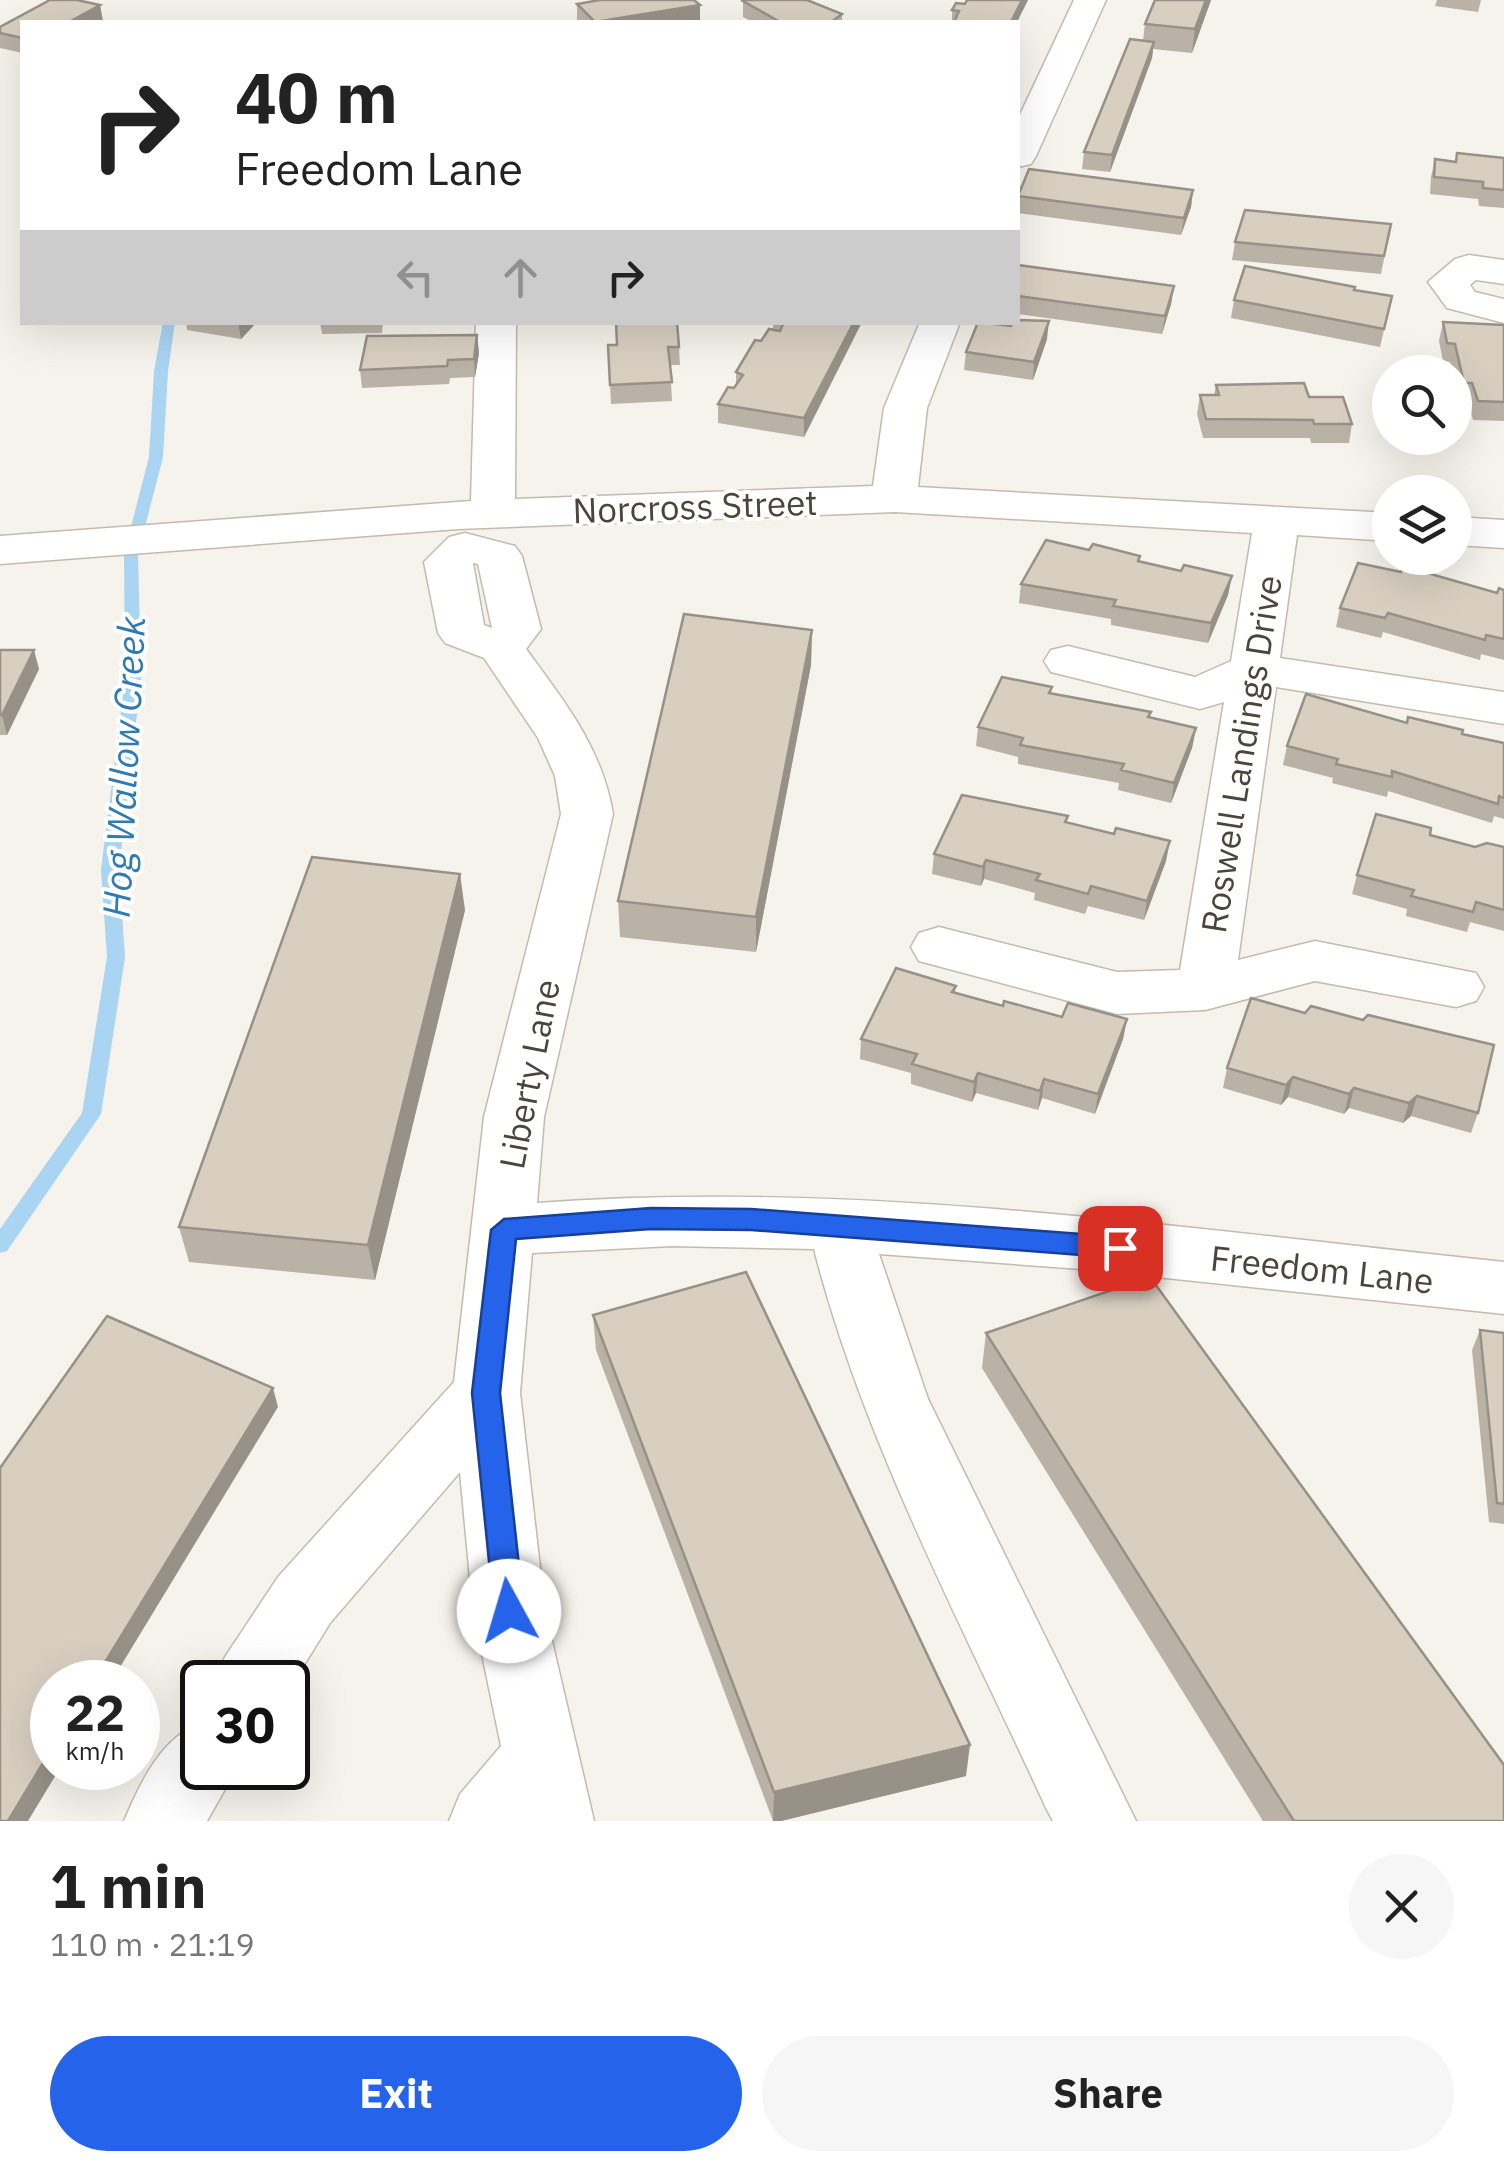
<!DOCTYPE html>
<html lang="en">
<head>
<meta charset="utf-8">
<style>
	:root { --surface:#fff; --page:#f6f6f6; --text:#222; --muted:#767676; --accent:#2563eb }
	body { margin:0; font-family:"IBM Plex Sans",sans-serif; background:var(--page); color:var(--text); height:100vh; display:flex; flex-direction:column; font-size:38px; white-space:nowrap }
	* { box-sizing:border-box; margin:0 }
	p { font-size:32px; color:var(--muted) }
	.icon { flex:none; width:55px; height:55px; fill:none; stroke:currentColor; stroke-width:2; stroke-linecap:round; stroke-linejoin:round }
	.map { position:relative; height:1821px; overflow:hidden }
	.drawer { display:flex; flex-direction:column; background:var(--surface); flex:1 }
	.drawer>* { flex:none }
	.top-card { position:absolute; left:20px; top:20px; width:1000px; height:305px; border-radius:0px; box-shadow:0 10px 40px #0002; background:#fff; color:var(--text); overflow:hidden }
	.controls { position:absolute; left:1372px; top:355px; display:grid; gap:20px }
	.controls a { display:grid; place-items:center; width:100px; height:100px; border-radius:50%; background:var(--surface); box-shadow:0 10px 40px #0002; font-size:50px }
	.speed { position:absolute; left:30px; top:1660px; display:flex; gap:20px; font-size:50px; font-weight:700; text-align:center }
	.speed>* { display:grid; place-content:center; width:130px; height:130px; border-radius:50%; background:var(--surface); box-shadow:0 10px 40px #0002; line-height:1 }
	.speed small { font-size:25px; font-weight:400 }
	.speed .limit { border:5px solid #111; border-radius:15px; background:#fff; color:#111 }
	.pin { position:absolute; display:grid; place-items:center; width:85px; height:85px; color:#fff; margin:-42px; border-radius:20px; box-shadow:0 5px 15px #0006 }
	.me { position:absolute; width:110px; margin:-55px; rotate:354deg; stroke-linejoin:round; filter:drop-shadow(0 0 8px #0008) }
	.turn { display:flex; align-items:center; gap:35px; height:210px; padding:0 50px; font-size:45px }
	.turn .icon { width:130px; height:130px; stroke-width:2.5 }
	.turn b { display:block; font-size:70px; line-height:85px }
	.lanes { display:flex; align-items:center; height:95px; padding:0 50px; background:#0003; justify-content:center; gap:50px; direction:ltr }
	.lanes .off { opacity:.35 }
	.round { display:grid; place-items:center; flex:none; width:105px; height:105px; border-radius:52px; background:var(--page) }
	.head { display:flex; align-items:center; justify-content:space-between; height:170px; padding:0 50px }
	h1 { font-size:60px; font-weight:700; line-height:75px }
	.button { display:flex; gap:20px; margin-top:auto; padding:20px 50px }
	.button a { flex:1; height:115px; border-radius:60px; background:var(--accent); color:#fff; font-size:40px; font-weight:700; line-height:115px; text-align:center }
	.button a+a { background:var(--page); color:var(--text) }
	.map>svg:first-child { display:block }
	.lines { fill:none; stroke-linecap:round; stroke-linejoin:round }
	.stream { fill:#a9d4f2; fill-rule:evenodd }
	.minor-casing { stroke:#c2bbae; stroke-width:3 }
	.minor { fill:#fff; fill-rule:evenodd }
	.wall { fill:#bab2a6 }
	.shaded-wall { fill:#979187 }
	.building { fill:#d8cfc1; stroke:#979187; stroke-width:2.5 }
	.route { fill:#2563eb; stroke:#184099; stroke-width:2.5 }
	.labels { text-anchor:middle; dominant-baseline:central; stroke-width:8; stroke-linejoin:round; paint-order:stroke }
	.street-label { font-size:35px; fill:#4b4439; stroke:#fff }
	.water-label { font-size:38px; font-style:italic; fill:#2e7ab2; stroke:#fff }
</style>
</head>
<body>
<div class="map">
<svg width="1504" height="1821" viewBox="0 0 1504 1821">
	<rect width="100%" height="100%" fill="#f6f3ec"/>
	<g class="lines">
		<polygon class="stream" points="163,322 175,322 168,371 163,457 138,554 141,679 119,870 125,957 101,1114 7,1251 0,1253 0,1229 82,1113 107,957 101,870 125,679 124,554 149,457 154,371"/>
		<g class="minor-casing">
			<g id="minor">
				<polygon points="1074,0 1106,0 1036,156 1031,164 1018,167 1018,119"/>
				<polygon points="1469,255 1504,260 1504,284 1476,280 1470,285 1475,292 1504,299 1504,323 1447,308 1428,282 1455,259"/>
				<polygon points="476,322 516,322 515,499 873,486 884,408 920,322 960,322 927,408 918,487 1390,513 1390,541 1297,535 1280,658 1504,692 1504,724 1276,687 1238,960 1315,941 1476,973 1484,987 1476,1001 1456,1007 1315,981 1205,1010 1117,1014 919,961 911,947 919,933 939,927 1117,972 1180,970 1224,702 1200,709 1051,672 1044,661 1051,650 1068,646 1195,677 1231,661 1252,533 895,512 458,529 0,564 0,536 471,501"/>
				<polygon points="1455,517 1504,520 1504,548 1455,545"/>
				<path d="M465,533L515,546L522,556L541,629L526,649C565,702 602,748 613,814L544,1117L537,1203C858,1179 1184,1229 1504,1262V1314L1081,1269L879,1254L928,1399L1136,1821H1053L1046,1808C963,1626 864,1444 814,1249L672,1246L532,1253L520,1393L545,1611L594,1821H449L460,1794L501,1746L473,1611L460,1472L330,1623L288,1691V1682H214L225,1657L278,1577L454,1382L484,1117L561,814L555,776L538,738L484,658L445,643L438,633L424,562L449,537ZM473,563L478,564L492,628L484,625Z"/>
				<path d="M202,1722V1768H237L207,1821H124C141,1781 161,1738 202,1722Z"/>
			</g>
		</g>
		<use href="#minor" class="minor"/>
	</g>
	<g class="wall">
		<polygon points="50,0 77,0 100,5 103,22 22,22 22,53 0,48 0,27"/>
		<polygon points="1028,0 1017,22 952,22 952,10 965,4"/>
		<polygon points="1155,0 1211,0 1192,53 1153,49 1152,58 1110,172 1082,169 1084,152 1143,40 1145,24"/>
		<polygon points="1437,0 1481,0 1478,12 1435,6"/>
		<polygon points="743,1 842,14 842,22 753,22 743,17"/>
		<polygon points="577,4 700,21 580,22 577,20"/>
		<polygon points="1457,153 1504,158 1504,208 1479,206 1478,199 1430,194 1431,177 1435,159 1455,162"/>
		<polygon points="1193,190 1191,207 1181,235 1018,213 1018,195"/>
		<polygon points="1391,224 1381,274 1232,260 1235,242"/>
		<polygon points="1018,265 1174,286 1171,304 1162,334 1018,314"/>
		<polygon points="1355,291 1392,296 1380,347 1231,318 1234,300"/>
		<polygon points="186,322 257,322 241,339 187,330"/>
		<polygon points="320,322 383,322 382,333 322,334"/>
		<polygon points="773,322 862,322 804,437 718,423 718,404 734,388 736,385 736,372 773,330"/>
		<polygon points="1443,322 1504,325 1504,421 1473,420 1468,402 1460,401 1455,381 1455,372 1453,372 1450,362 1443,361 1439,341"/>
		<polygon points="477,335 479,353 475,377 450,378 449,384 362,388 360,370"/>
		<polygon points="1047,339 1033,380 964,370 966,352"/>
		<polygon points="608,345 679,347 680,365 670,365 672,401 611,404"/>
		<polygon points="1216,385 1309,397 1352,424 1349,443 1311,443 1310,438 1203,438 1197,414 1200,395 1214,395"/>
		<polygon points="1140,561 1181,571 1232,576 1228,595 1208,643 1111,625 1111,619 1019,603 1021,584"/>
		<polygon points="1504,590 1504,660 1481,654 1480,660 1383,632 1381,638 1336,627 1340,608 1497,593"/>
		<polygon points="812,630 811,665 756,952 620,937 618,901"/>
		<polygon points="0,650 39,669 7,735 0,735"/>
		<polygon points="1052,687 1051,694 1151,712 1150,717 1196,728 1192,748 1171,803 1118,790 1119,783 1018,764 1018,757 976,746 978,727"/>
		<polygon points="1407,723 1504,743 1504,819 1494,816 1492,823 1388,791 1387,797 1332,783 1333,778 1283,765 1287,746"/>
		<polygon points="1068,816 1067,822 1166,861 1144,920 1088,906 1085,914 1034,900 1035,893 984,879 981,886 932,874 934,854"/>
		<polygon points="1430,835 1475,847 1504,847 1504,931 1470,922 1467,932 1406,916 1407,909 1352,894 1357,875"/>
		<polygon points="465,910 375,1280 189,1262 179,1227"/>
		<polygon points="956,986 955,993 1003,1006 1062,1017 1127,1019 1123,1039 1095,1114 1042,1098 1038,1110 976,1093 972,1102 911,1084 911,1073 860,1059 861,1039"/>
		<polygon points="1251,998 1478,1113 1471,1133 1411,1116 1403,1123 1349,1108 1344,1114 1288,1097 1281,1105 1223,1088 1227,1068"/>
		<polygon points="593,1315 966,1776 781,1821 773,1821 596,1350"/>
		<polygon points="1480,1330 1504,1333 1504,1524 1489,1522 1472,1350"/>
		<polygon points="986,1333 1504,1821 1263,1821 982,1368"/>
	</g>
	<g class="shaded-wall">
		<polygon points="1022,0 1028,0 1017,22 1011,22"/>
		<polygon points="1206,0 1211,0 1192,53 1195,29"/>
		<polygon points="100,5 103,22 69,22"/>
		<polygon points="700,5 700,21 595,22"/>
		<polygon points="1154,42 1152,58 1110,172 1112,155"/>
		<polygon points="1193,190 1191,207 1181,235 1184,218"/>
		<polygon points="1174,286 1171,304 1162,334 1165,316"/>
		<polygon points="1049,321 1047,339 1033,380 1034,362"/>
		<polygon points="238,322 257,322 241,339"/>
		<polygon points="854,322 862,322 804,437 804,418"/>
		<polygon points="477,335 479,353 475,377 474,359"/>
		<polygon points="1232,576 1228,595 1208,643 1211,623"/>
		<polygon points="812,630 811,665 756,952 756,917"/>
		<polygon points="34,650 39,669 7,735 2,715"/>
		<polygon points="1196,728 1192,748 1171,803 1174,783"/>
		<polygon points="1170,841 1166,861 1144,920 1147,901"/>
		<polygon points="986,860 984,879 981,886 983,867"/>
		<polygon points="460,874 465,910 375,1280 368,1245"/>
		<polygon points="1127,1019 1123,1039 1095,1114 1098,1094"/>
		<polygon points="978,1073 976,1093 972,1102 974,1082"/>
		<polygon points="1293,1077 1288,1097 1281,1105 1286,1085"/>
		<polygon points="1044,1079 1042,1098 1038,1110 1040,1091"/>
		<polygon points="1354,1088 1349,1108 1344,1114 1349,1094"/>
		<polygon points="1417,1096 1411,1116 1403,1123 1409,1103"/>
		<polygon points="273,1388 278,1407 111,1682 93,1682"/>
		<polygon points="970,1745 966,1776 781,1821 773,1821 774,1792"/>
		<polygon points="52,1748 52,1768 60,1768 28,1821 8,1821"/>
	</g>
	<g class="building">
		<polygon points="50,0 77,0 100,5 69,22 22,22 22,38 0,33 0,27"/>
		<polygon points="600,0 694,0 700,5 595,22 577,4"/>
		<polygon points="746,0 807,0 842,14 834,20 838,22 780,22 743,1"/>
		<polygon points="967,0 1022,0 1011,22 954,22 959,11 952,10 956,3 965,4"/>
		<polygon points="1155,0 1206,0 1195,29 1145,24"/>
		<polygon points="1130,39 1154,42 1112,155 1084,152"/>
		<polygon points="1457,153 1504,158 1504,190 1483,188 1483,182 1434,177 1435,159 1456,162"/>
		<polygon points="1029,169 1193,190 1184,218 1018,196"/>
		<polygon points="1245,210 1391,224 1384,256 1235,242"/>
		<polygon points="1018,265 1174,286 1165,316 1018,296"/>
		<polygon points="1245,266 1355,287 1354,290 1392,296 1384,329 1234,300"/>
		<polygon points="1018,320 1049,321 1034,362 966,352 978,322 1011,326 1012,322 1018,322"/>
		<polygon points="616,322 677,322 679,347 668,347 672,382 610,385 608,345 617,345"/>
		<polygon points="784,322 854,322 804,418 718,404 728,387 734,388 743,375 736,372 755,340 761,341 769,329 780,331"/>
		<polygon points="1443,322 1504,325 1504,402 1478,401 1472,383 1464,383 1455,344 1447,343"/>
		<polygon points="477,335 474,359 448,360 447,366 360,370 367,336"/>
		<polygon points="1304,383 1309,397 1343,397 1352,424 1314,424 1313,420 1206,419 1200,395 1219,395 1216,385"/>
		<polygon points="1046,540 1089,550 1093,544 1140,556 1138,561 1181,571 1184,565 1232,576 1211,623 1113,606 1116,600 1021,584"/>
		<polygon points="1358,563 1401,572 1403,566 1497,593 1499,588 1504,590 1504,639 1486,635 1485,640 1388,613 1385,618 1340,608"/>
		<polygon points="684,614 812,630 756,917 618,901"/>
		<polygon points="0,650 34,650 2,715 0,715"/>
		<polygon points="1002,677 1052,687 1049,693 1151,712 1148,717 1196,728 1174,783 1121,770 1124,764 1020,745 1023,738 978,727"/>
		<polygon points="1306,694 1407,723 1408,717 1463,730 1462,734 1504,743 1504,798 1499,796 1498,804 1392,771 1392,777 1336,764 1338,759 1287,746"/>
		<polygon points="962,795 1068,816 1065,822 1114,834 1116,828 1170,841 1147,901 1091,886 1088,894 1036,880 1040,874 986,860 983,867 934,854"/>
		<polygon points="1376,814 1431,828 1430,835 1475,847 1487,843 1504,847 1504,910 1476,902 1473,912 1411,896 1414,890 1357,875"/>
		<polygon points="312,857 460,874 368,1245 179,1227"/>
		<polygon points="896,968 956,986 952,992 1003,1006 1004,1001 1062,1017 1068,1003 1127,1019 1098,1094 1044,1079 1040,1091 978,1073 974,1082 912,1064 917,1054 861,1039"/>
		<polygon points="1251,998 1305,1013 1311,1006 1363,1020 1368,1015 1494,1045 1478,1113 1417,1096 1409,1103 1354,1088 1349,1094 1293,1077 1286,1085 1227,1068"/>
		<polygon points="746,1272 970,1745 774,1792 593,1315"/>
		<polygon points="1150,1277 1504,1765 1504,1821 1294,1821 986,1333"/>
		<polygon points="107,1316 273,1388 93,1682 52,1682 52,1748 8,1821 0,1821 0,1468"/>
		<polygon points="1480,1330 1504,1333 1504,1504 1497,1503"/>
	</g>
	<polygon class="route" points="651,1208 751,1209 1120,1237 1133,1248 1120,1258 751,1230 651,1229 516,1239 500,1393 524,1611 520,1621 509,1625 498,1621 494,1611 472,1393 491,1230 504,1219"/>
	<g class="labels">
		<g class="street-label">
			<text transform="translate(695 506) rotate(-2)">Norcross Street</text>
			<text transform="translate(1241 754) rotate(-81)">Roswell Landings Drive</text>
			<text transform="translate(529 1074) rotate(-79)">Liberty Lane</text>
			<text transform="translate(1322 1269) rotate(6)">Freedom Lane</text>
		</g>
		<g class="water-label">
			<text transform="translate(123 767) rotate(-87)">Hog Wallow Creek</text>
		</g>
	</g>
</svg>
<div class="controls">
<a><svg class="icon" aria-label="search" viewBox="0 0 24 24"><circle cx="10" cy="10" r="6"/><path d="M15 15l6 6"/></svg></a>
<a><svg class="icon" aria-label="layers" viewBox="0 0 24 24"><path d="M12 4l9 5-9 5-9-5zM3 14l9 5 9-5"/></svg></a>
</div>
<div class="speed"><div>22<small>km/h</small></div><div class="limit">30</div></div>
<div class="pin" style="left:1120px;top:1248px;background:#d93025"><svg class="icon" aria-label="arrive" viewBox="0 0 24 24"><path d="M6 21V4h12l-3 4 3 4H6"/></svg></div>
<svg class="me" style="left:509px;top:1611px" viewBox="-20 -20 40 40"><circle r="19" fill="#fff"/><path d="M0-13L10 11 0 6-10 11z" fill="#2563eb"/></svg>
<div class="top-card">
<div class="turn"><svg class="icon" aria-label="right" viewBox="0 0 24 24"><path d="M7 20v-9h11M14 6l5 5-5 5"/></svg><div><b>40 m</b>Freedom Lane</div></div>
<div class="lanes"><svg class="icon off" aria-label="left" viewBox="0 0 24 24"><path d="M17 20v-9H6M10 6l-5 5 5 5"/></svg><svg class="icon off" aria-label="ahead" viewBox="0 0 24 24"><path d="M12 20V5M6 11l6-6 6 6"/></svg><svg class="icon" aria-label="right" viewBox="0 0 24 24"><path d="M7 20v-9h11M14 6l5 5-5 5"/></svg></div>
</div>
</div>
<section class="drawer">
<div class="head"><div><h1>1 min</h1><p>110 m · 21:19</p></div><a class="round"><svg class="icon" aria-label="close" viewBox="0 0 24 24"><path d="M6 6l12 12M18 6L6 18"/></svg></a></div>
<div class="button"><a>Exit</a><a>Share</a></div>
</section>
</body>
</html>
